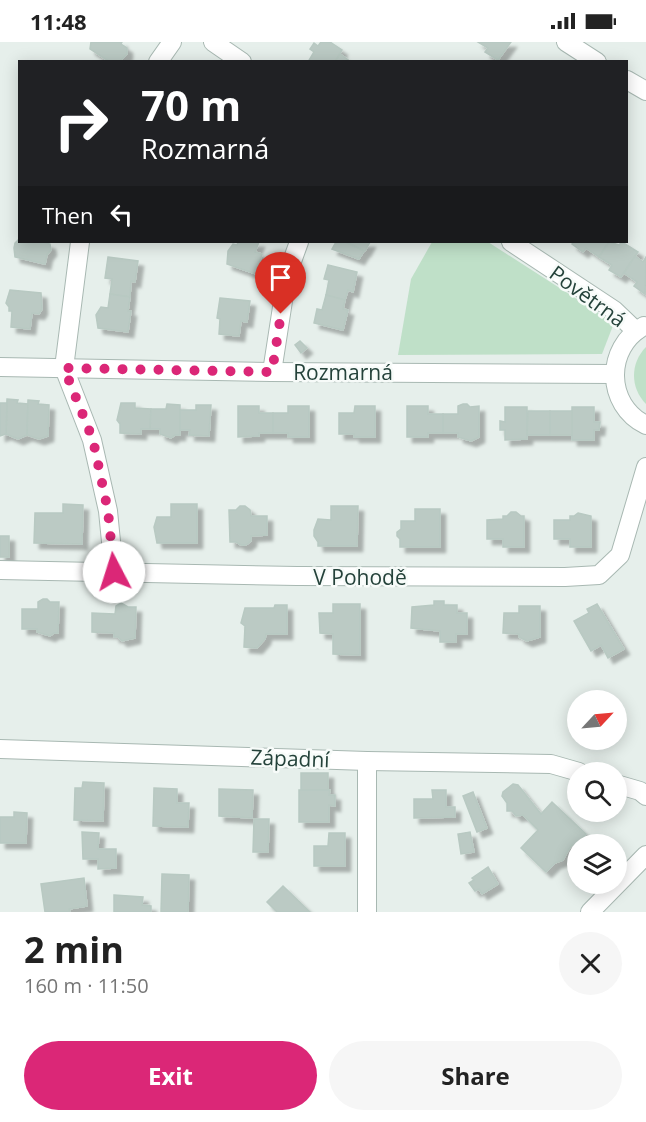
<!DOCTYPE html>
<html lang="en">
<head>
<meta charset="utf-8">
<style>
	:root { --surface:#fff; --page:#f6f6f6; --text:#222; --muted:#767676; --accent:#db2777 }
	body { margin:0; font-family:"Open Sans",sans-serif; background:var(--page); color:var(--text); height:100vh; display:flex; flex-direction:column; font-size:22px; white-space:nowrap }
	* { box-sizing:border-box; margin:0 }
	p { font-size:20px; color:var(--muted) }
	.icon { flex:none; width:33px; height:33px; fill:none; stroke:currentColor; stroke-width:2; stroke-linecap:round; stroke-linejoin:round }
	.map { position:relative; height:870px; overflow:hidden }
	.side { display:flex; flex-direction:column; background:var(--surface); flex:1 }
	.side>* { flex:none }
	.top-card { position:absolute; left:18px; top:18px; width:610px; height:183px; border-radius:0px; box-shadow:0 3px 15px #0003; background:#202124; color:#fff; overflow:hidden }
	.needle { width:39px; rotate:64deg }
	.fabs { position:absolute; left:567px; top:648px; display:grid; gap:12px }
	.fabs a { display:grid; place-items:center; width:60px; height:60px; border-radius:50%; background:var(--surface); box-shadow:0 3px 15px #0003; font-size:30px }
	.pin { position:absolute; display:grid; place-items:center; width:51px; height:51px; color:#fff; margin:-62px -26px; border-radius:50% 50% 50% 0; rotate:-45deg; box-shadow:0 0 6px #0007 }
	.pin .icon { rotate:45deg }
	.me { position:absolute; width:66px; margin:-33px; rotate:355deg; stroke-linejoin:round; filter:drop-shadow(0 0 4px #0008) }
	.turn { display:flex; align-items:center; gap:21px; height:126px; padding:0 24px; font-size:27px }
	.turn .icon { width:78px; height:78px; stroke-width:2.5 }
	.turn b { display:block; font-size:42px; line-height:51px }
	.then { display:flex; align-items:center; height:57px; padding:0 24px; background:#0003; gap:12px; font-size:22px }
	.round { display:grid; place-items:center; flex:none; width:63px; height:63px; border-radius:32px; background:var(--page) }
	.summary { display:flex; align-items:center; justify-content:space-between; height:102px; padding:0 24px }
	h1 { font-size:36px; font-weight:700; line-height:45px }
	.primary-button { display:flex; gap:12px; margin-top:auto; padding:12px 24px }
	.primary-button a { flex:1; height:69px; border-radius:36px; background:var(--accent); color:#fff; font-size:24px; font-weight:700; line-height:69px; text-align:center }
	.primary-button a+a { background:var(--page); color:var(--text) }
	.status { display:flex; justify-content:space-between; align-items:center; height:42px; padding:0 30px; background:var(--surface); direction:ltr }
	.status svg { height:16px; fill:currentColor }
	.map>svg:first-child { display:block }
	.green { fill:#bfe0c8 }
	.building { fill:#bbcac4; stroke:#b8c9c2; stroke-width:1.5; filter:url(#shadow) }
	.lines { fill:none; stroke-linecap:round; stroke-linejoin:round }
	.minor-casing { stroke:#a8b8b2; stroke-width:20 }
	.minor { stroke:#fff; stroke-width:18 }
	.route { stroke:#db2777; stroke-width:10; stroke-dasharray:0 18 }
	.labels { text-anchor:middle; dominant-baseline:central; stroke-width:5; stroke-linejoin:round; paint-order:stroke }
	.street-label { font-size:21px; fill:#24423a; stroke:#f7fbf9 }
</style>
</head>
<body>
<div class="status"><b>11:48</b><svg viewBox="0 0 49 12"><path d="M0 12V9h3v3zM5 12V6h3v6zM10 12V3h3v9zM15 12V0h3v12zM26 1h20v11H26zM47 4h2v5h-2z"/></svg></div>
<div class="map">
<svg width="646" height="870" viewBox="0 0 646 870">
	<defs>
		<filter id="shadow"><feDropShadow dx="5.5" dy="5.5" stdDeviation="1.5" flood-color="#0004"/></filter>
	</defs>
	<rect width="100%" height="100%" fill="#e6efeb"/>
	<g class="green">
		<polygon points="432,200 488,200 614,281 602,312 398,313 411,237"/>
		<path d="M646,305V362C630,346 630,321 646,305Z"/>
	</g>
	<g class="building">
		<polygon points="91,0 122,0 121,2 127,6 127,12 119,20 110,20 90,7"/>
		<polygon points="321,0 330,0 342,8 335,20 308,20 314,10 310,7 314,1 318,4"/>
		<polygon points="478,0 511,0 498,18 485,10 488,6"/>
		<polygon points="340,12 351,20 335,20"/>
		<polygon points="20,196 20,200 43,200 50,202 51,208 47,213 45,222 15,215 14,206 15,201"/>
		<polygon points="238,200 259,200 255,210 262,212 256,232 227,222 228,209 233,202 237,203"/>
		<polygon points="336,200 346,200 364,209 359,217 332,207"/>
		<polygon points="346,200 370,200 365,209"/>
		<polygon points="573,200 609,200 599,215 586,206 583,210 572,202"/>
		<polygon points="609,200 619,203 622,200 638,210 621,235 609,228 612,223 599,215"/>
		<polygon points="635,214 643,220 646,215 645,252 634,244 637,240 624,231"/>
		<polygon points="108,215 138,219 135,240 131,239 130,255 110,252 112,237 105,236"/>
		<polygon points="328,223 357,230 353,250 348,248 345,258 326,253 329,238 324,237"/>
		<polygon points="10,248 41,251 42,267 39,272 32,271 30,287 11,285 12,269 9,269 9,265 6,261"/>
		<polygon points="110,252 130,255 128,269 131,269 128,290 98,286 96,273 101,265 108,266"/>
		<polygon points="326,253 345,258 343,267 348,268 343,288 314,281 317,267 322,268"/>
		<polygon points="220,256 250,259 247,280 241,279 239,294 219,292 220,277 217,276"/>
		<polygon points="300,299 307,306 301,311 295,303"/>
		<polygon points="7,357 18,358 17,361 28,362 27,393 18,397 6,392"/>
		<polygon points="28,358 39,359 38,362 49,363 48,394 39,397 27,393"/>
		<polygon points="0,361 7,361 6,392 0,394"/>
		<polygon points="121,361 135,361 135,366 151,367 150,387 141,387 141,392 120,391 120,382 117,378"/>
		<polygon points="167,362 180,363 180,393 175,393 171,396 160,392 160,387 150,387 151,367 166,367"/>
		<polygon points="463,362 467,362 470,365 479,364 479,395 471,399 458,395 458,391 443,391 443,372 458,372 458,364"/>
		<polygon points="196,363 211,363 209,394 189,393 190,388 180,388 180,368 196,368"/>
		<polygon points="238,364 259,364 259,371 273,371 273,391 259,391 259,394 238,395"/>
		<polygon points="288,364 309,364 309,395 288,395 288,391 273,391 273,371 288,371"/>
		<polygon points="355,364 375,364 375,395 354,395 354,392 339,392 339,371 354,371"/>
		<polygon points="407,364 428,364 428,372 443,372 443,391 428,391 428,395 407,395"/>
		<polygon points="505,365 527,365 527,397 505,398 505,388 500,388 500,379 505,380"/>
		<polygon points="572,365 594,365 594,380 600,380 599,388 594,388 594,398 572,398"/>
		<polygon points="528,369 550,369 550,393 527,393"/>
		<rect x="550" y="369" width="22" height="24"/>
		<polygon points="63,462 83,463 82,502 34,501 35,471 63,471"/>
		<polygon points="171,462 197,462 197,501 157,501 154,485 157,475 171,475"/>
		<polygon points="240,464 245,464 250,468 251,474 267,474 267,493 251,494 251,499 246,503 241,503 236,500 230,500 229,468 236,468"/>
		<polygon points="331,464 358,464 357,504 318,504 318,500 314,494 314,488 318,477 331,478"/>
		<polygon points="415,467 440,467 440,505 400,505 400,497 397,494 397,490 401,487 401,479 415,479"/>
		<polygon points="511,470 516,470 521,474 524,474 524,505 503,505 503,497 487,497 487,478 503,477 503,474 507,474"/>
		<polygon points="578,471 591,474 591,505 570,505 570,497 554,497 554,478 570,478 570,474 574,474"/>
		<rect x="0" y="494" width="9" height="21"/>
		<polygon points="43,557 47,557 50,560 59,560 58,591 54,591 50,594 37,590 37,587 22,587 22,567 38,567 38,560"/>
		<polygon points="434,559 444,559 444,563 457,563 457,571 467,571 467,592 456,592 456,600 440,600 440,589 411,586 412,565 434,563"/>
		<polygon points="121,561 128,565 136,565 135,596 122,599 118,595 114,595 114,591 92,590 92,571 115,572 116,564"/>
		<polygon points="333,562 360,562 360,613 333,612 333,592 320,591 319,571 333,571"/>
		<polygon points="597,562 624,607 608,616 601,603 591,609 574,579 589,571 587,567"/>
		<polygon points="275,563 287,563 287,592 266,592 265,597 257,606 244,605 245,584 241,581 245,566 274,566"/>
		<polygon points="519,564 540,564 540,595 527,599 519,595 519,592 503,591 504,571 519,571"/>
		<rect x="301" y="731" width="27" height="17"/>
		<polygon points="83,740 104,741 103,779 74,778 75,746 82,746"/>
		<polygon points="513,742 518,743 541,772 552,760 586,792 574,805 572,803 569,807 563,818 555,821 546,830 521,806 538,788 523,773 516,774 512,769 507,769 507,761 502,754 503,750"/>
		<polygon points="154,746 177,747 177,761 189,761 188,785 153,784"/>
		<polygon points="219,747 253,748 252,776 219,774"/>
		<polygon points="299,748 330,748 329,753 335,753 335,764 329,763 329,780 299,780"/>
		<polygon points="432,748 446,748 446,765 455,765 455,775 414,776 414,757 433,757"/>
		<polygon points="473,750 487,786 477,790 463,754"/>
		<polygon points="14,770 27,771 26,801 0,801 0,775 14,775"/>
		<polygon points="254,777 269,777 268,810 253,810"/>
		<polygon points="82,790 99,791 98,807 116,807 116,826 98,827 98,817 83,817"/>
		<polygon points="470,790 474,810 461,812 458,792"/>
		<polygon points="329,791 345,791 345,824 314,824 314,804 328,804"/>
		<polygon points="488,825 498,842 482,852 479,847 475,849 469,841 474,838 472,836"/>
		<polygon points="162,832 189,833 188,870 161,870"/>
		<polygon points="84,836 87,864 69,867 70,870 45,870 41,842"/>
		<polygon points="283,844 310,870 277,870 267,860"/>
		<polygon points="114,853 143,855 142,863 151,864 151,870 114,870"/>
	</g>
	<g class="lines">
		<g class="minor-casing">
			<g id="minor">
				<polyline points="213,0 242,20"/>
				<polyline points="566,0 597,20"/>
				<polyline points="158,20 172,0"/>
				<polyline points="627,38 646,49"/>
				<polyline points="80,200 64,326 92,398 108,469 114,530"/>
				<polyline points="511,200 614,268 636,289"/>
				<path d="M644,284C605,305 605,363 646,383"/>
				<polyline points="0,325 272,330 614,332"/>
				<polyline points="272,330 287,233 299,200"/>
				<polyline points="0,528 297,534 565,535 599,533 620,513 646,425"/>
				<polyline points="0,707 367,719 551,722 579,730"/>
				<polyline points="367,719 367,870"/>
				<polyline points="616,742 640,749 646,754"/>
				<polyline points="590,870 646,813"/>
			</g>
		</g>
		<use href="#minor" class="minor"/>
	</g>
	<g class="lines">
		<polyline class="route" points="114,530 108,469 93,398 64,326 272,330 281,272"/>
	</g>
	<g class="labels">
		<g class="street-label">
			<text transform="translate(588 254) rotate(36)">Povětrná</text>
			<text x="343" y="330">Rozmarná</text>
			<text x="360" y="535">V Pohodě</text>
			<text transform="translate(290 716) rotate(2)">Západní</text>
		</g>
	</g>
</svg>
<div class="fabs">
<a><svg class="needle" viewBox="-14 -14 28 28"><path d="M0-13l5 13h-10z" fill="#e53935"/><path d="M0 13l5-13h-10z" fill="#767676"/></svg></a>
<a><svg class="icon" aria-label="search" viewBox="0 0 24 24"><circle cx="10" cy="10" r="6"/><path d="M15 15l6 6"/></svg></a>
<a><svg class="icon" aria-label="layers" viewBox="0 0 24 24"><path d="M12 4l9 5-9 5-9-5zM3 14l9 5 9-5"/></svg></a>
</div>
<div class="pin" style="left:281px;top:272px;background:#d93025"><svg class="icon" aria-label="arrive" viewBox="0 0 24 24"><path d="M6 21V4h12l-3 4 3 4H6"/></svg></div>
<svg class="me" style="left:114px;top:530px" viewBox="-20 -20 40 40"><circle r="19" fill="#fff"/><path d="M0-13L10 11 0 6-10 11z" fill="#db2777"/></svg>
<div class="top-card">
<div class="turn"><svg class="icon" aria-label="right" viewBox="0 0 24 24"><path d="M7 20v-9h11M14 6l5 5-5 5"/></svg><div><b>70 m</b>Rozmarná</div></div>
<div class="then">Then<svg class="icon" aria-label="left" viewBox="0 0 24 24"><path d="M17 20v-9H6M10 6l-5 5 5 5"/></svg></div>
</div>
</div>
<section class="side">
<div class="summary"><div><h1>2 min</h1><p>160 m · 11:50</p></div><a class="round"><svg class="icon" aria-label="close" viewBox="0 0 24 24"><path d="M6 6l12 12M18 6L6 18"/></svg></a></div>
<div class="primary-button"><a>Exit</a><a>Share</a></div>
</section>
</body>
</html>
